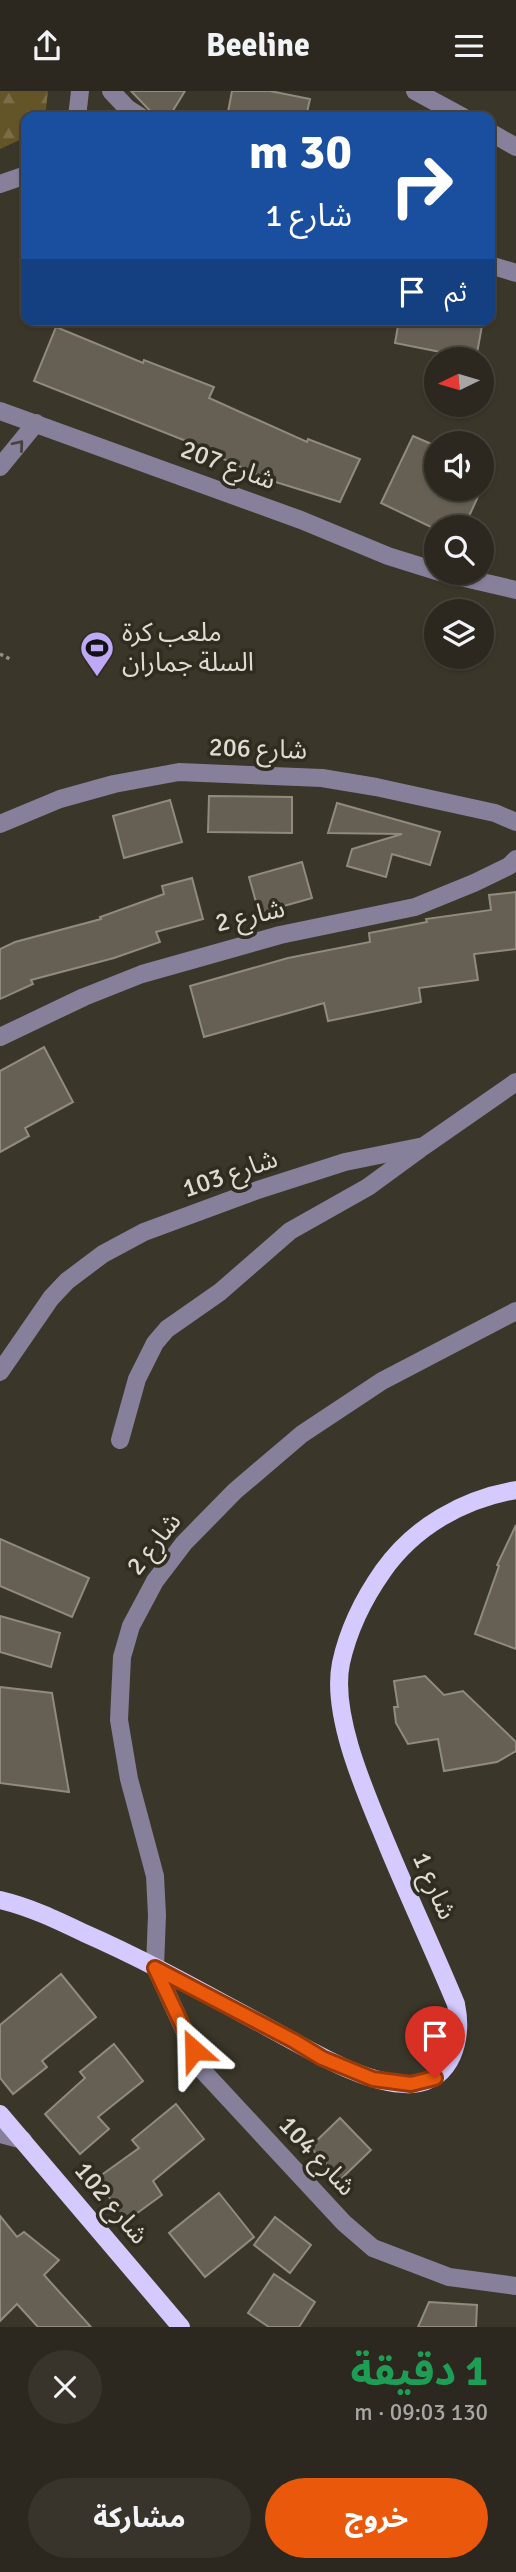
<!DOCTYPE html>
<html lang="ar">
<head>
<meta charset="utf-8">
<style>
	:root { --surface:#2c281f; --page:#38342c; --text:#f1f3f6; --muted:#a6a6a4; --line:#48443d; --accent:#ea580c }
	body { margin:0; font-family:Signika,"Noto Sans Arabic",sans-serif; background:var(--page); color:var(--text); direction:rtl; height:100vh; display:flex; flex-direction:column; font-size:26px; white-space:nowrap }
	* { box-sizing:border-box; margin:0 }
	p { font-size:23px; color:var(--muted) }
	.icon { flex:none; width:38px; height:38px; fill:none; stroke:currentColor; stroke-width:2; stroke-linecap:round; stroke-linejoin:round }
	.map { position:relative; height:2236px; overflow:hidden; direction:ltr }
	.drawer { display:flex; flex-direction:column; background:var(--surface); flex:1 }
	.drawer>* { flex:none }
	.top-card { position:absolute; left:21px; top:21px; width:474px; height:214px; border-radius:14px; box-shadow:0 2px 5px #0004,0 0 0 2px var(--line); direction:rtl; background:#1a4fa0; color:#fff; overflow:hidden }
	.needle { width:46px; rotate:265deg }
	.fabs { position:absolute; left:424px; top:256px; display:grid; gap:14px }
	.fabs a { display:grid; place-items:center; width:70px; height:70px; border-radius:50%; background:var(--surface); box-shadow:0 2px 5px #0004,0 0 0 2px var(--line); font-size:35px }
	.pin { position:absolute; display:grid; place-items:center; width:60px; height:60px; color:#fff; margin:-72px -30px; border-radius:50% 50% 50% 0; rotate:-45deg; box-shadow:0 0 7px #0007 }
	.pin .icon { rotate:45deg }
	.me { position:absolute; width:77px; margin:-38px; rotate:335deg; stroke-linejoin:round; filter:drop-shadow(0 0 5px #0008) }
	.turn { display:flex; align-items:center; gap:24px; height:147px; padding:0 28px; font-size:32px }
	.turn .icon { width:91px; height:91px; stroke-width:2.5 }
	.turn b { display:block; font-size:49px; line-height:60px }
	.then { display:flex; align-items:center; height:66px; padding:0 28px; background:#0003; gap:14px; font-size:26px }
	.round { display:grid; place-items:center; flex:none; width:74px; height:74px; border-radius:37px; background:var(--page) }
	.overview { display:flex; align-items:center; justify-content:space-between; height:119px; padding:0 28px }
	h1 { font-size:42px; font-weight:700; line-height:52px; color:#1e9e55 }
	.button { display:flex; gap:14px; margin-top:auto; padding:14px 28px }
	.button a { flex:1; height:80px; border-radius:42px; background:var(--accent); color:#fff; font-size:28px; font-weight:700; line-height:80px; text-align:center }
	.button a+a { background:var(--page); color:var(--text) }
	header { display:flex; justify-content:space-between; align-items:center; height:91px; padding:0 28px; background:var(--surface); font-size:32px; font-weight:700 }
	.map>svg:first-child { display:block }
	.forest { fill:url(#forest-firs) }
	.building { fill:#656053; stroke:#908b7c; stroke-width:2 }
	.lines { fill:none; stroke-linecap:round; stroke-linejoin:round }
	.path { stroke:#938f85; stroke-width:3.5; stroke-dasharray:3.5 3.5; stroke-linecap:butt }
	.minor { stroke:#86809a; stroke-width:18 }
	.major { stroke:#d5cafe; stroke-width:18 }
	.oneway { stroke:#46413e }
	.route-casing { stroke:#983908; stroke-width:18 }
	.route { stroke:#ea580c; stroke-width:12 }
	.labels { text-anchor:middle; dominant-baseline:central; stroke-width:7; stroke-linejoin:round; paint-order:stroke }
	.street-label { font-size:26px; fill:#dedbd3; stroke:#302c20 }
	.poi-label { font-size:26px; fill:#dedbd3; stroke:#302c20; text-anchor:start }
</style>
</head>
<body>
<header><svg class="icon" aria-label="menu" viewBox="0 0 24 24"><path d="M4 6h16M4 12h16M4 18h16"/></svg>Beeline<svg class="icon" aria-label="share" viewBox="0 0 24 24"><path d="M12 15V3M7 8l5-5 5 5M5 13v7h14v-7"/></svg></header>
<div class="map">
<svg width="516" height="2236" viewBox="0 0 516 2236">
	<defs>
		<pattern id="forest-firs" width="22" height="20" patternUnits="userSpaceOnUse" patternTransform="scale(1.75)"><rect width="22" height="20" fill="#645529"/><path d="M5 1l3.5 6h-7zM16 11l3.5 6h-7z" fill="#7a6d47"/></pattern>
	</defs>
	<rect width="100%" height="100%" fill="#3a3629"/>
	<polygon class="forest" points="0,0 48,0 45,26 26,26 26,46 0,58"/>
	<g class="building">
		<polygon points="131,0 185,0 169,26 156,26"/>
		<polygon points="232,0 270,0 310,8 306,26 227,26"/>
		<polygon points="399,229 483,229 476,268 395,252"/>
		<polygon points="56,236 143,272 144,269 214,296 209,307 307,351 308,348 360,368 340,411 266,388 213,363 214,361 34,290"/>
		<polygon points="413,345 436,355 436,397 482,397 464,436 431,436 381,412"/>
		<polygon points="209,705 292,706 292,742 208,741"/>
		<polygon points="170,709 182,751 124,767 113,725"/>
		<polygon points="337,712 440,741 430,774 392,763 386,786 347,775 352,758 402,743 328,742"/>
		<polygon points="302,771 312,807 259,822 249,786"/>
		<polygon points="192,787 203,828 156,841 160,851 114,867 31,889 33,893 0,908 0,858 15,851 101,828 100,826 164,803 162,795"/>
		<polygon points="516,801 516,858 474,863 478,889 419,897 421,911 328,930 324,912 204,946 190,895 288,867 370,851 369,842 427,831 426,828 491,819 489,804"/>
		<polygon points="44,956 73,1011 25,1037 29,1045 0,1061 0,980"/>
		<polygon points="516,1434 516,1558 475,1543 499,1475 497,1474"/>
		<polygon points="0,1448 89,1487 72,1526 0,1495"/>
		<polygon points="0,1525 60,1542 51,1576 0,1561"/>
		<polygon points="425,1585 444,1604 463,1600 516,1651 516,1660 497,1671 444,1680 438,1648 408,1653 396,1632 394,1616 398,1616 394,1590"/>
		<polygon points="0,1596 52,1602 69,1701 0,1692"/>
		<polygon points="61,1883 96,1926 42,1970 47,1976 13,2003 0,1987 0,1934"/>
		<polygon points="114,1953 143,1990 98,2026 109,2038 80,2063 45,2023 85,1987 80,1981"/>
		<polygon points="176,2013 204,2048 153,2090 162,2104 126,2130 96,2088 139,2057 132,2049"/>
		<polygon points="340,2027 371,2059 340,2089 310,2056"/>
		<polygon points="219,2102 254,2146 205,2186 169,2142"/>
		<polygon points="0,2125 17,2146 24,2141 59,2169 44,2184 91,2236 38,2236 17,2213 0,2230"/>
		<polygon points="275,2126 311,2154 290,2182 254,2154"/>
		<polygon points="274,2183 315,2211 299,2236 269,2236 248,2222"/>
		<polygon points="429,2211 477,2214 476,2236 418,2236"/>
	</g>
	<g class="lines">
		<polyline class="path" points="0,563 12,569"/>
		<g class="minor">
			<polyline points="111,0 127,17 141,26"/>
			<polyline points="415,0 463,26"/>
			<polyline points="77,26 80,0"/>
			<polyline points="490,41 516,56"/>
			<polyline points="0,93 26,84"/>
			<polyline points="490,174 516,182"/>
			<polyline points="0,320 301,429 388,465 436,480"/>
			<polyline points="0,376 36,332"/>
			<polyline points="439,481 516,499"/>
			<polyline points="0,733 60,708 114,693 179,681 322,687 376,696 495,722 516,731"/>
			<polyline points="0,946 84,906 142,883 280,844 415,816 474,792 509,775 516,768"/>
			<polyline points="516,1220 382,1290 302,1343 235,1400 184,1452 155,1490 131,1535 122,1566 119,1629 129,1688 155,1785 157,1824 155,1876 203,1980 344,2132 373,2157 449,2186 516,2195"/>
			<polyline points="0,1281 51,1207 67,1190 103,1163 144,1141 255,1100 345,1071 424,1055 516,991"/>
			<polyline points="120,1349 137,1288 155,1252 167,1238 220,1201 290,1140 368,1096 420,1058"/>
			<polyline points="0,2043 23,2049"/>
		</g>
		<g class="major">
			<path d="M0,1809C30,1816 57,1829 84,1842C148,1870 208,1904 269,1937C307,1957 367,1996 412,1993C453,1990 463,1947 456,1913C434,1860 410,1809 388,1756C368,1707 330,1625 341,1572C348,1540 364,1507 383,1480C414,1436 463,1408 516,1399"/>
			<polyline points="0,2023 181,2236"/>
		</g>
	</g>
	<defs><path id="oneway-chevron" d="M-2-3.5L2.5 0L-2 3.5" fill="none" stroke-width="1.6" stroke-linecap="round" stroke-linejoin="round" transform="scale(1.75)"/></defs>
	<use class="oneway" href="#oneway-chevron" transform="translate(19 354) rotate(-50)"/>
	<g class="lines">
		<g class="route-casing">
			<polyline id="route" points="194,1959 155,1877 294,1950 322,1967 373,1988 411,1993 435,1987"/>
		</g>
		<use href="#route" class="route"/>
	</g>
	<defs>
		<g id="stadium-pin" transform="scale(1.75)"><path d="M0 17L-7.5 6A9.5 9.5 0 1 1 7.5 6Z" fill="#bda9f5" stroke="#302c20"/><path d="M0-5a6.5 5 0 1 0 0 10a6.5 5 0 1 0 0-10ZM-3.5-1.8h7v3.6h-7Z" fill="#111"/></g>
	</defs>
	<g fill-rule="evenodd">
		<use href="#stadium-pin" x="97" y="557"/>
	</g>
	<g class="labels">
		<g class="street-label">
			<text transform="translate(228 374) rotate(20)">شارع 207</text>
			<text transform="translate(258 658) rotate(2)">شارع 206</text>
			<text transform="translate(250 825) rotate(-13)">شارع 2</text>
			<text transform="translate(230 1083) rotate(-19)">شارع 103</text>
			<text transform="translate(154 1453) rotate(-52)">شارع 2</text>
			<text transform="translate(434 1795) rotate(66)">شارع 1</text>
			<text transform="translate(317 2065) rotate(47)">شارع 104</text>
			<text transform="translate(111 2112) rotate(50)">شارع 102</text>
		</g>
		<g class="poi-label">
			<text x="122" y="542">ملعب كرة<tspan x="122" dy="30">السلة جماران</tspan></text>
		</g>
	</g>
</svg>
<div class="fabs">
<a><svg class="needle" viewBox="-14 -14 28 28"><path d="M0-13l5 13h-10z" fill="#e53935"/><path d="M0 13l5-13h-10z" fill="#a6a6a4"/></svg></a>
<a><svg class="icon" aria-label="sound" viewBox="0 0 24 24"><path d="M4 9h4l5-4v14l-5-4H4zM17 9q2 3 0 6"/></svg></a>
<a><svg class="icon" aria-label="search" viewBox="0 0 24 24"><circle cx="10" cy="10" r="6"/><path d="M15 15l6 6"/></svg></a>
<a><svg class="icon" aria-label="layers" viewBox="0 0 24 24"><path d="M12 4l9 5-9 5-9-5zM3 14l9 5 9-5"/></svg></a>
</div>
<div class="pin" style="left:435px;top:1987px;background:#d93025"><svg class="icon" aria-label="arrive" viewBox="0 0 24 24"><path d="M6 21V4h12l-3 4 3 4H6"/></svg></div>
<svg class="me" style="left:194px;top:1959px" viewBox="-20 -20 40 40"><path d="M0-17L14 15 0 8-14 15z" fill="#ea580c" stroke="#fff" stroke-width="4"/></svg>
<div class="top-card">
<div class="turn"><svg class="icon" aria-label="right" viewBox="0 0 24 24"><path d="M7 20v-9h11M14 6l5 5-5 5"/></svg><div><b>30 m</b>شارع 1</div></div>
<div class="then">ثم<svg class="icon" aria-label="arrive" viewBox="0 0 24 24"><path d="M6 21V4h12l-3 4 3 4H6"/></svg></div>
</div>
</div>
<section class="drawer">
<div class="overview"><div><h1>1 دقيقة</h1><p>130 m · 09:03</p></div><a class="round"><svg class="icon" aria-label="close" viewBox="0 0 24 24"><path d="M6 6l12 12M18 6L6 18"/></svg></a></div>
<div class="button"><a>خروج</a><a>مشاركة</a></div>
</section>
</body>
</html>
